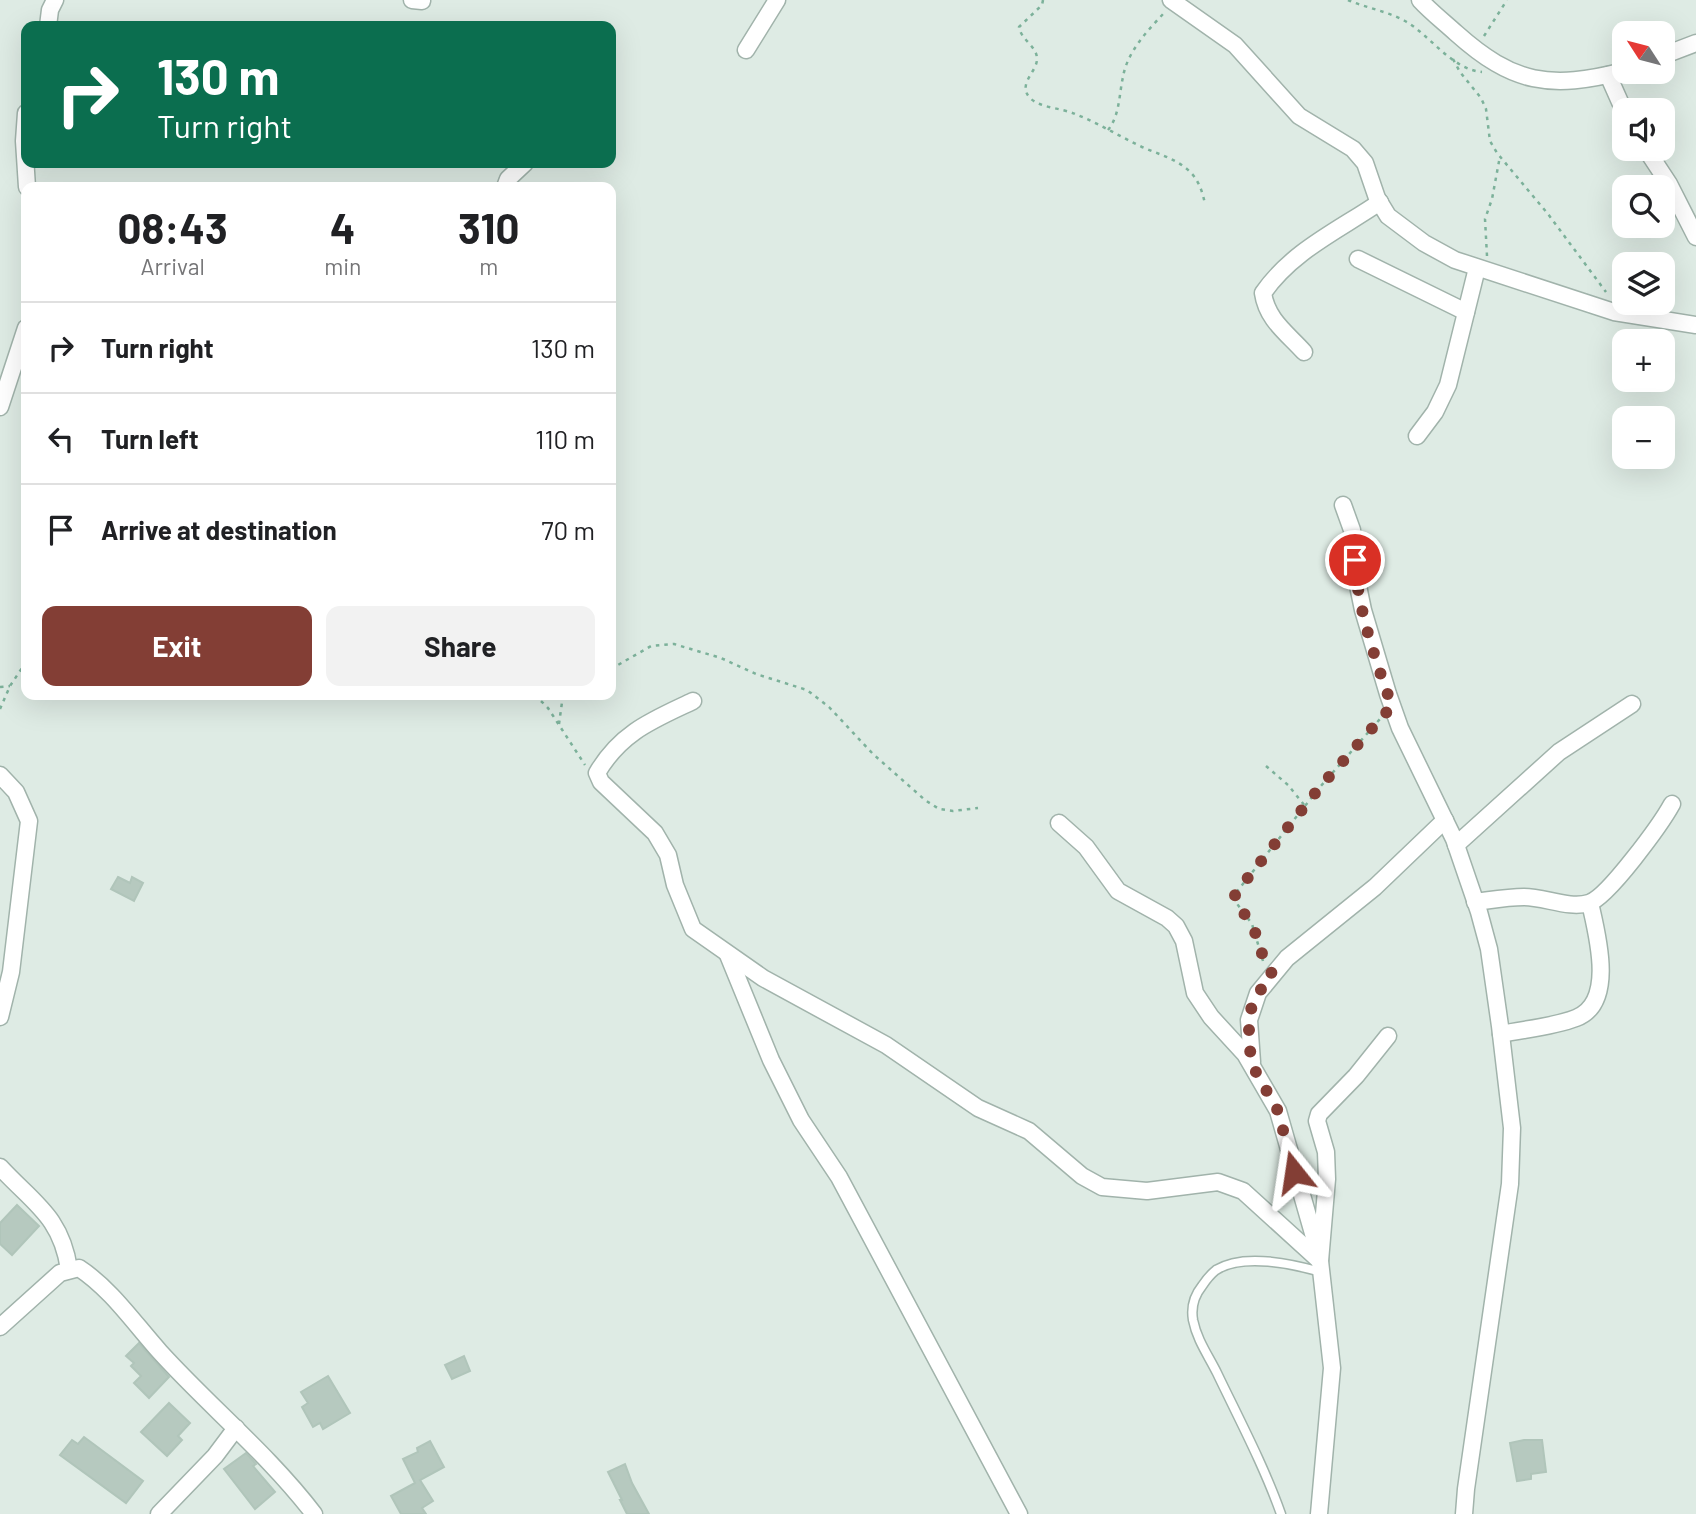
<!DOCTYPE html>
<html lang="en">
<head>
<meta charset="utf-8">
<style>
	:root { --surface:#fff; --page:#f2f2f2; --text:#202124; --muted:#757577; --line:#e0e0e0; --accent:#833e35 }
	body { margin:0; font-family:Barlow,sans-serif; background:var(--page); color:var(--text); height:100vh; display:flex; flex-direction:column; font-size:26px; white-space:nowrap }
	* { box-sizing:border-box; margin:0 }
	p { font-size:23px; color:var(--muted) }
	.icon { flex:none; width:38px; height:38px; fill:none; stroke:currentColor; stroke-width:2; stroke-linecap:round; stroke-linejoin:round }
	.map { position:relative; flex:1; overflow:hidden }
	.drawer { position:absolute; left:21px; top:182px; width:595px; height:518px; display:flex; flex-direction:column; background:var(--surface); border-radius:14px; box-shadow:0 7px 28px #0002 }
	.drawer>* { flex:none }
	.banner { position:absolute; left:21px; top:21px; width:595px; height:147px; border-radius:14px; box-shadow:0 7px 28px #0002; background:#0b6e4f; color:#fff; overflow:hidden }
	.needle { width:46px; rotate:306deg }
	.fabs { position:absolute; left:1612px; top:21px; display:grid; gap:14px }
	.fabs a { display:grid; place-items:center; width:63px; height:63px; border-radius:14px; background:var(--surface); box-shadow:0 7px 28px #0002; font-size:35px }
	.pin { position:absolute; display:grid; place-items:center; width:60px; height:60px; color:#fff; margin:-30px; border:4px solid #fff; border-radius:50%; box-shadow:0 2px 7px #0007 }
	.me { position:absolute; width:77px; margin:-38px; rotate:345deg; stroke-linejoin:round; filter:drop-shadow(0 0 5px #0008) }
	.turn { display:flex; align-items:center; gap:24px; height:147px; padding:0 21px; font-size:32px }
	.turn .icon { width:91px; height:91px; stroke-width:2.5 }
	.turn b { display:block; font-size:49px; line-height:60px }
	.eta { display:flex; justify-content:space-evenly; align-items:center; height:119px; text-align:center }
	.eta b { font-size:42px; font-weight:700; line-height:49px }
	.action { display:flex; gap:14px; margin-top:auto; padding:14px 21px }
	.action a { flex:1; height:80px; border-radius:14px; background:var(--accent); color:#fff; font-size:28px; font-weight:700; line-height:80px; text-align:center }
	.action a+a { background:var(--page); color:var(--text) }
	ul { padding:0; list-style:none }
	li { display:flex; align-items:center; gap:21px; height:91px; padding:0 21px; border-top:2px solid var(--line) }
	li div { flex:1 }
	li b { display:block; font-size:26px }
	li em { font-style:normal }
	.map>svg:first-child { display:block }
	.building { fill:#b6c9bf; stroke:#b0c5ba; stroke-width:2 }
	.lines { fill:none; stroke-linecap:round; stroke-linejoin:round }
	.lane-casing { stroke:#a1b3ab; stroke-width:11 }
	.street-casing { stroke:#a1b3ab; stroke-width:19 }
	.path { stroke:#7cb19a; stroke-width:2.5; stroke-dasharray:3.5 5; stroke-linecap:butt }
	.lane { stroke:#fff; stroke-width:8 }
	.street { stroke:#fff; stroke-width:16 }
	.route { stroke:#833e35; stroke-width:12; stroke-dasharray:0 21.6 }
</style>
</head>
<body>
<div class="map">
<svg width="1696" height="1514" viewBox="0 0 1696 1514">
	<rect width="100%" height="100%" fill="#deebe4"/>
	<g class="building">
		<polygon points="118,877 130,883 132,877 143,883 134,901 111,889"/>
		<polygon points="17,1205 39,1226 12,1255 0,1244 0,1223"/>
		<polygon points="139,1343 169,1377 149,1398 134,1383 141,1376 131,1366 134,1363 126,1356"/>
		<polygon points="464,1356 470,1371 452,1379 445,1365"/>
		<polygon points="328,1376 350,1413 323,1429 320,1423 313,1427 302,1407 308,1403 301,1392"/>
		<polygon points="169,1403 190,1423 178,1436 182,1440 167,1456 141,1432"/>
		<polygon points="84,1437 143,1481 126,1503 60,1455 72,1440 78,1444"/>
		<polygon points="1524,1440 1542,1440 1546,1472 1531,1474 1531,1479 1517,1481 1510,1443"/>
		<polygon points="430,1441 444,1467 420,1480 433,1501 422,1508 426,1514 401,1514 391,1496 415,1483 403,1459 418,1452 417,1448"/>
		<polygon points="246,1453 256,1464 253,1466 275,1492 255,1509 224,1469"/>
		<polygon points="625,1464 632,1483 649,1514 627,1514 620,1500 622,1500 608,1472"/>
	</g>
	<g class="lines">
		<g class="lane-casing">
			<path id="lane" d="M1281,1514C1264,1466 1239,1419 1217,1373C1208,1355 1197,1340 1193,1320C1191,1308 1194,1296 1202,1286C1206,1280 1211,1274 1216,1270C1243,1253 1293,1264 1321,1272"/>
		</g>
		<g class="street-casing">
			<g id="street">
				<polyline points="412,0 422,1"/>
				<polyline points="1171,0 1235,45 1299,116 1353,149 1365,163 1377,198 1388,216 1424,243 1455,260 1614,312 1696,325"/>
				<path d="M1420,0C1431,12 1444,22 1456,33C1513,84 1550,90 1624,71"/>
				<polyline points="48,26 50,10 55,0"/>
				<polyline points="746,50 777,0"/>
				<polyline points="1662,56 1696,43"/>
				<polyline points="1608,75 1624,111"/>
				<polyline points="26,113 24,141 27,187"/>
				<polyline points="1646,149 1669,184 1696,237"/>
				<polyline points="505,187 508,179 525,163"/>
				<polyline points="1358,259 1466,312"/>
				<path d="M1304,352C1287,333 1267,320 1263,293C1292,251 1339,230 1380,202"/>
				<polyline points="0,407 26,328"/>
				<polyline points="1417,436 1435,412 1448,385 1477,268"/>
				<polyline points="1343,505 1352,530 1356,576 1363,610 1388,694 1400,728 1454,839 1479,912 1489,949 1500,1026 1512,1128 1510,1184 1466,1489 1464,1514"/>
				<path d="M693,701C653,720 621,732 597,773L601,782L655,833L668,855L675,885L693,929L763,978L886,1045L978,1108L1029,1131L1082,1176L1102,1187L1147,1191L1218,1182L1243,1191L1320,1261"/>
				<polyline points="0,775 16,792 29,821 11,972 0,1017"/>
				<polyline points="1059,823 1086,847 1118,891 1167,918 1176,926 1184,941 1195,993 1211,1017 1245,1054 1278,1111 1320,1258"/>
				<polyline points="1456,845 1559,752 1632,704"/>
				<path d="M1475,902C1491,900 1508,897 1524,897C1545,897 1569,909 1589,903C1608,897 1661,824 1672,804"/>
				<polyline points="728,955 771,1060 801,1120 839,1177 1019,1514"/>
				<path d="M1501,1034C1525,1029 1553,1027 1576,1018C1616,1003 1597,934 1590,903"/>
				<polyline points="1252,1062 1249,1020 1258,993 1287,958 1375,887 1445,820"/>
				<path d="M0,1167C33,1203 61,1216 69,1269"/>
				<path d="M0,1327L60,1273L79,1268C111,1289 134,1323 160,1352C210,1407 268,1454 314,1514"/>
				<polyline points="159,1514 215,1456 236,1428"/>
				<polyline points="1319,1514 1332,1368 1320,1261 1327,1179 1326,1152 1317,1121 1319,1114 1356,1076 1388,1036"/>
			</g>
		</g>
		<g class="path">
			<path d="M1043,0L1042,5L1019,27C1021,40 1037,46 1037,59C1037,72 1017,84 1030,98C1040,108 1062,108 1075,114C1098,123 1119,136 1142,147C1160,155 1179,159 1193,175C1200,184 1203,194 1205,204"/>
			<path d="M1348,0C1366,8 1387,11 1405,21C1430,35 1451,69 1482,72"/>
			<polyline points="1484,36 1507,0"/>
			<polyline points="1453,59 1460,72 1481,98 1486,109 1490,141 1497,153 1548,214 1606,292"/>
			<path d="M1108,130C1120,115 1119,94 1123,77C1127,52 1148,30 1165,12"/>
			<polyline points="1487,256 1485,219 1492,199 1500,156"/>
			<polyline points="611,669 651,646 674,644 721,658 756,674 807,690 829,707 873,754 925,800 939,809 953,811 978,808"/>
			<polyline points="0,687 10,686"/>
			<polyline points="535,695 548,708 585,765"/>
			<polyline points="0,709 10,686 26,662"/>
			<polyline points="559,724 563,695"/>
			<polyline points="1266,766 1288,785 1305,806"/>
			<polyline points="1263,961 1252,924 1235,901 1235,894 1320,787 1380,719"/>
		</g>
		<use href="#lane" class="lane"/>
		<use href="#street" class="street"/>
	</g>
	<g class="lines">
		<path class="route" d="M1294,1172L1278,1111L1252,1065L1249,1042V1020L1252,1005L1258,993L1273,975C1260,957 1260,941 1251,923C1245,913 1235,906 1235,894L1320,787L1392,706C1376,662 1357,607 1355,560"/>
	</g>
</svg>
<div class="fabs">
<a><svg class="needle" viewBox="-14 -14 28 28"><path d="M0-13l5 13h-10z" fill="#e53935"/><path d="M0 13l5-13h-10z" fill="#757577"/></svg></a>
<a><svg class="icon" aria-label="sound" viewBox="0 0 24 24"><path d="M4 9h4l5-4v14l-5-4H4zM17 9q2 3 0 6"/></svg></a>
<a><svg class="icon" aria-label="search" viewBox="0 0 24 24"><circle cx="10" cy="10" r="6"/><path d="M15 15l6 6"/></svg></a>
<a><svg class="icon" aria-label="layers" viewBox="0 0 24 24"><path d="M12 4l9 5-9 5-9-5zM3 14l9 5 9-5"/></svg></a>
<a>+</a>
<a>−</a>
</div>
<div class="pin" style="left:1355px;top:560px;background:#d93025"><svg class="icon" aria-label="arrive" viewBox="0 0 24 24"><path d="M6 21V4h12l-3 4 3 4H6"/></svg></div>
<svg class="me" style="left:1294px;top:1172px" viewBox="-20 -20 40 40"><path d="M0-17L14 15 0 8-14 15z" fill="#833e35" stroke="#fff" stroke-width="4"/></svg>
<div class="banner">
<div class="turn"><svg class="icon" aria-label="right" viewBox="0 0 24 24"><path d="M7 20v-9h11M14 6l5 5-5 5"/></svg><div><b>130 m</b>Turn right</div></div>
</div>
<section class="drawer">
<div class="eta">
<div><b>08:43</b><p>Arrival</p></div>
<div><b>4</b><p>min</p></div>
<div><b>310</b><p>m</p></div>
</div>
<ul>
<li><svg class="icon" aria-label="right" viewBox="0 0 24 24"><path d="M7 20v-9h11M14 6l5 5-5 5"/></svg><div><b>Turn right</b></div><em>130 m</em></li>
<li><svg class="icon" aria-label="left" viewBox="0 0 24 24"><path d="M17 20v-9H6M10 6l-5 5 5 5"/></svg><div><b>Turn left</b></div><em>110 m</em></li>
<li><svg class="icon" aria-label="arrive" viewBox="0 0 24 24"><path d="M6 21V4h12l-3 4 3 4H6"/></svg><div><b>Arrive at destination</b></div><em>70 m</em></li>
</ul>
<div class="action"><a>Exit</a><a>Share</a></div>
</section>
</div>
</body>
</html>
